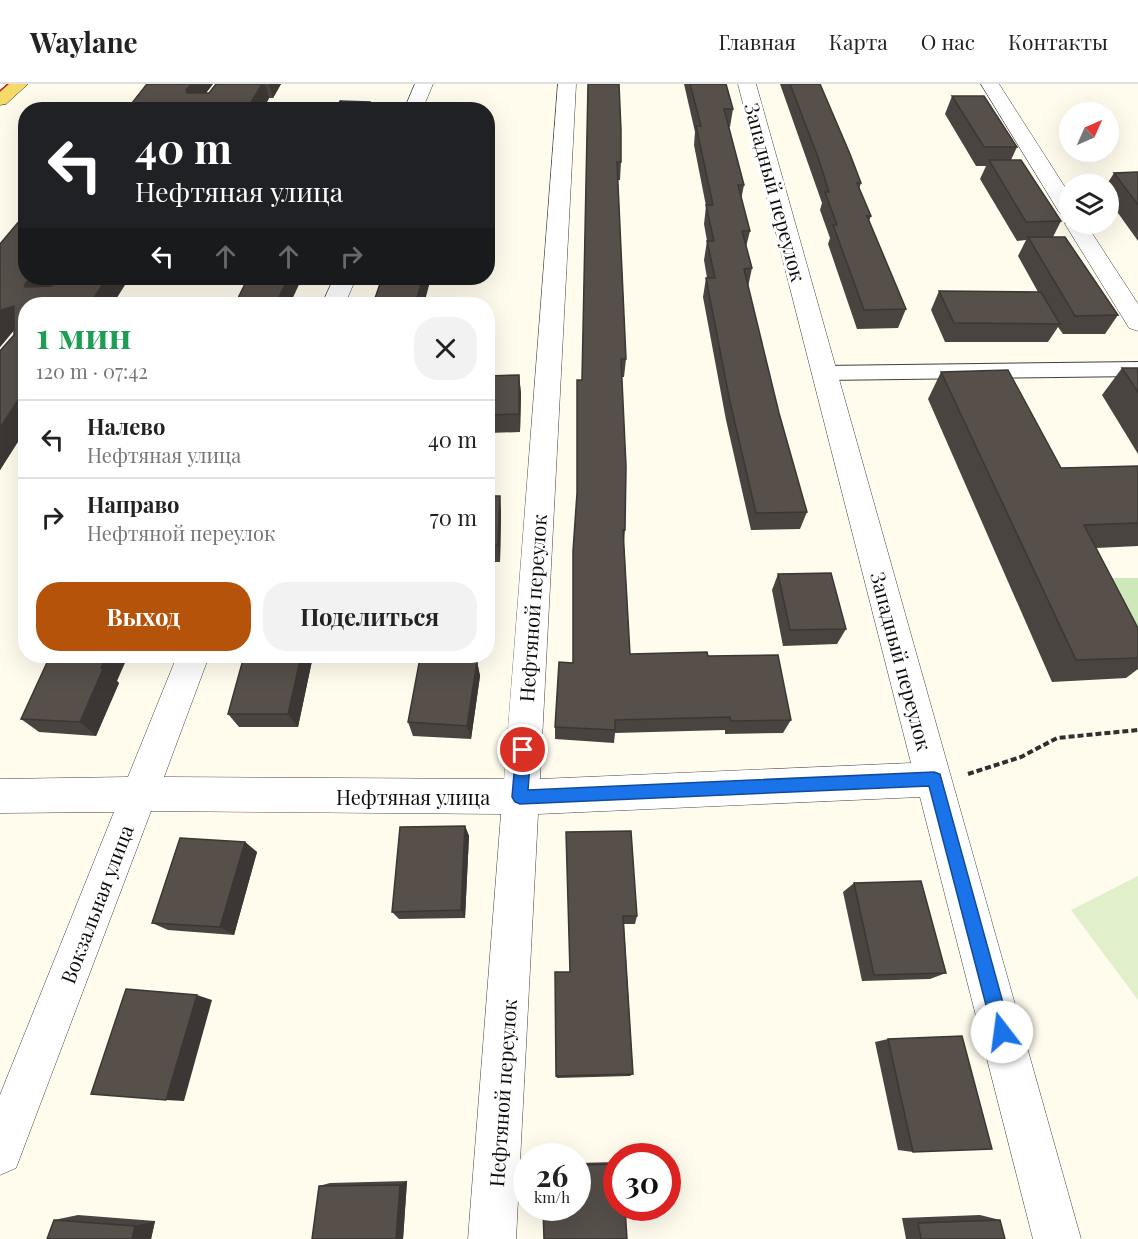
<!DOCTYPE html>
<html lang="ru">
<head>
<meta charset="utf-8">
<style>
	:root { --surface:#fff; --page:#f2f2f2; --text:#222; --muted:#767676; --line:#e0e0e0; --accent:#b45309 }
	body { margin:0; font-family:"Playfair Display",serif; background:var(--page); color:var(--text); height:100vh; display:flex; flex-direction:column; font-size:22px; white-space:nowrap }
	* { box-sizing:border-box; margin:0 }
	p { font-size:20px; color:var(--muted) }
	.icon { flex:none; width:33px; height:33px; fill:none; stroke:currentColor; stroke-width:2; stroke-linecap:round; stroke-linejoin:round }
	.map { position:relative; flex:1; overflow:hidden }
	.drawer { position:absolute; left:18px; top:213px; width:477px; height:366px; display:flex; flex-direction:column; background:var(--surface); border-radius:24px; box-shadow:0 6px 24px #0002 }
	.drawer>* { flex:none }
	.banner { position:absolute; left:18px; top:18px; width:477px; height:183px; border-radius:24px; box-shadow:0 6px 24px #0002; background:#202124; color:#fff; overflow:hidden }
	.needle { width:39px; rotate:45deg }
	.controls { position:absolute; left:1059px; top:18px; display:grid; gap:12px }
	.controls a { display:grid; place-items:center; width:60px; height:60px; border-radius:50%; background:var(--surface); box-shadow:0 6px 24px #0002; font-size:30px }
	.speed { position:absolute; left:513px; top:1059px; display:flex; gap:12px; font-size:30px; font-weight:700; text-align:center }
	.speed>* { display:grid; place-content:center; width:78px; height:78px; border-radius:50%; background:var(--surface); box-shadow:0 6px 24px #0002; line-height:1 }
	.speed small { font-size:15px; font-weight:400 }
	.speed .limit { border:9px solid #d22; background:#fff; color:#111 }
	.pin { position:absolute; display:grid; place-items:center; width:51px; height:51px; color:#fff; margin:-26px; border:3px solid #fff; border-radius:50%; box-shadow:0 2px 6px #0007 }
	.me { position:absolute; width:66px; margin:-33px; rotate:345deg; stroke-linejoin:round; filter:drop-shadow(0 0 4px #0008) }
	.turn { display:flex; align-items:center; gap:21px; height:126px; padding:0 18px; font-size:27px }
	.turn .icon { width:78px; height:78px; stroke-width:2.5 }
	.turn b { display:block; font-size:42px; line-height:51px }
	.lanes { display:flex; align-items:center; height:57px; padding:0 18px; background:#0003; justify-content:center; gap:30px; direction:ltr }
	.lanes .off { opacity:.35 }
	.round { display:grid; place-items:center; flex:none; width:63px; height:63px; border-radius:24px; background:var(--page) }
	.headline { display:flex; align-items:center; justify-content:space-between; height:102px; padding:0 18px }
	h1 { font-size:36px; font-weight:700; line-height:45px; color:#1e9e55 }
	.button { display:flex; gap:12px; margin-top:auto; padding:12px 18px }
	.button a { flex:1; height:69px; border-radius:24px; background:var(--accent); color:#fff; font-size:24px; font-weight:700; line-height:69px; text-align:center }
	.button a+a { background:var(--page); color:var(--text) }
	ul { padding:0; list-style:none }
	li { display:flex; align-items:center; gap:18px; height:78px; padding:0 18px; border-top:2px solid var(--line) }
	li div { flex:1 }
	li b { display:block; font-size:22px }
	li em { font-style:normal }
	header { display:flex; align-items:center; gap:36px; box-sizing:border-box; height:84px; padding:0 30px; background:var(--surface); border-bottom:2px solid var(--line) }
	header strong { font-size:28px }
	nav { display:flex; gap:33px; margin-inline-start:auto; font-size:21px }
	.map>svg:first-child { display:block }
	.green { fill:#cfe8b9 }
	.pitch { fill:#e1f0ca }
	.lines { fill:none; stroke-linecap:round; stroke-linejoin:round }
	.pedestrian-casing { stroke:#404040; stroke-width:2 }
	.minor-casing { stroke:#404040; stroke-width:1 }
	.primary-casing { stroke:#1e1e1e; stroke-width:1 }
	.path { stroke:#2f2f2f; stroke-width:4; stroke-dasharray:6 3; stroke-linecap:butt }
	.pedestrian { fill:#fff; fill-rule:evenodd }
	.minor { fill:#fff; fill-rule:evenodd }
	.primary { fill:#f6da67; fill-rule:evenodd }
	.tram { stroke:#bb2828; stroke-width:1.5 }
	.wall { fill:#4a4440 }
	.shaded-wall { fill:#3c3734 }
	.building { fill:#564f4a; stroke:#3c3734; stroke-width:1.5 }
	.route { fill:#1a73e8; stroke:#114b97; stroke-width:1.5 }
	.labels { text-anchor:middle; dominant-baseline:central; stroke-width:6; stroke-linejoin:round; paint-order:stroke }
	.street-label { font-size:20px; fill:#0d0d0d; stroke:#fff }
</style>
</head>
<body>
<header>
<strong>Waylane</strong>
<nav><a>Главная</a><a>Карта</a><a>О нас</a><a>Контакты</a></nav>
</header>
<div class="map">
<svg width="1138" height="1155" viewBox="0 0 1138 1155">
	<rect width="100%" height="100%" fill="#fffcee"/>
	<polygon class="green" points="1112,494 1138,494 1138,545"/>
	<polygon class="pitch" points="1138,792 1138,916 1071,826"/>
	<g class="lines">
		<g class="pedestrian-casing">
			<polygon id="pedestrian" points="1138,278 1138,292 824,296 816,294 813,289 816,284 824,282"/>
		</g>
		<g class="minor-casing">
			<g id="minor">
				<polygon points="415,0 433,0 422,26 404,26"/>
				<polygon points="558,0 576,0 540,695 911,679 738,0 756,0 1081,1155 1033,1155 920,713 538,730 516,1155 468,1155 501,730 151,727 16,1084 0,1091 0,1011 114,728 0,729 0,695 128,693 177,572 209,572 164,693 504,695"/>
				<polygon points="981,0 999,0 1070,111 1070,134 1063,132 1059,128"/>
				<polygon points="1068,135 1070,140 1086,140 1138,220 1138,247 1129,244 1126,239 1065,140"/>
				<polygon points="334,194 356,194 345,220 322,220"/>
			</g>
		</g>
		<g class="primary-casing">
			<polygon id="primary" points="8,0 28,0 6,20 0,21 0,7"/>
		</g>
		<polyline class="path" points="968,690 1021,673 1057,654 1138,646"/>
		<use href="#pedestrian" class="pedestrian"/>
		<use href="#minor" class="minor"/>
		<use href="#primary" class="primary"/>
		<polyline class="tram" points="0,7 8,0"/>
	</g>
	<g class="wall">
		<polygon points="147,0 213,0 206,9 209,9 216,0 281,0 273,14 269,14 263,26 120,26 132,19"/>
		<polygon points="588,0 621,78 620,96 618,96 626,275 624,293 622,293 625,446 624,459 630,570 708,572 791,636 783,649 725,650 725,646 615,649 614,659 555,655 555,643 573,579 577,411 582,296"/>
		<polygon points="684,0 726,0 733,25 730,43 729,43 744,101 741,116 750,147 746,163 752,184 748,203 779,329 807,428 800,445 751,446 726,336 703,213 706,194 707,194 704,176 707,157 704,140 706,122 694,61 695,48"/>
		<polygon points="780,0 820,0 861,99 859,105 871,132 869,137 906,225 898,244 857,245 828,160 830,154 820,126 822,119"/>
		<polygon points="952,12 1017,63 1011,76 1061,137 1053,153 1118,231 1105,250 1063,250 1058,243 1048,258 945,258 931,226 939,207 1038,208 1018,172 1026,156 1017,157 980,95 986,82 976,82 945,30"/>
		<polygon points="1138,88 1138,157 1108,115 1108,100 1107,100 1114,89"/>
		<polygon points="0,160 50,202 52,202 59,194 136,194 131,201 125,201 26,220 26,345 0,386 0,267 14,251 14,246 0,263"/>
		<polygon points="1122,284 1138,284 1138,370 1102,311"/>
		<polygon points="941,288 1061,384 1138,382 1138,462 1096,464 1138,544 1138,585 1126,594 1052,598 928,315"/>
		<polygon points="519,291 521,310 520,348 488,349 488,292"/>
		<polygon points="488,412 500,412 501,429 500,478 488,478"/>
		<polygon points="778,490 846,545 837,560 783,562 772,506"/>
		<polygon points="313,572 298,643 239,643 228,630"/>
		<polygon points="477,577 480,592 471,655 413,652 408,638"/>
		<polygon points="117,597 119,599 96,652 39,648 21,635"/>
		<polygon points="465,742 469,752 465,834 399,835 392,828"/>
		<polygon points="566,748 637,832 635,840 624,840 633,990 630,992 557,994 556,992 570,888"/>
		<polygon points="245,758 257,768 234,851 168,846 152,839"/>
		<polygon points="854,799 946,889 930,895 862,897 843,808"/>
		<polygon points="888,955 913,1068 898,1066 875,958"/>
		<polygon points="616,1078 616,1124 578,1124 578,1079"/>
		<polygon points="407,1097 403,1155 312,1155 319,1102 330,1099"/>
		<polygon points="78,1131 155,1137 151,1155 54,1136"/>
		<polygon points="980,1131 1000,1136 1005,1155 906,1155 902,1134"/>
	</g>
	<g class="shaded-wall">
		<polygon points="192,0 213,0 193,25 187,9 186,6"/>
		<polygon points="262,0 265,0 269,14 263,26 252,26 250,20"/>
		<polygon points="269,0 281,0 273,14"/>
		<polygon points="370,18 371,26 367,26"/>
		<polygon points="243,20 244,26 239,26"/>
		<polygon points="30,194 58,194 37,219 25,203 25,200"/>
		<polygon points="107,194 121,194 125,201 113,220 90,220"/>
		<polygon points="127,194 136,194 131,201"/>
		<polygon points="288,194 302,194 290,220 276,220"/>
		<polygon points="423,194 431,194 424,220 415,220"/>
		<polygon points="14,222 15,245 0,263 0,228 2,226"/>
		<polygon points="519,291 521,310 520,348 519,330"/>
		<polygon points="26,304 26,345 0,386 0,344"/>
		<polygon points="500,412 501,429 500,478 498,461"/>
		<polygon points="106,572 128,572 117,597 119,599 96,652 80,638"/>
		<polygon points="301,572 313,572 298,643 288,630"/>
		<polygon points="477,577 480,592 471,655 467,642"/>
		<polygon points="465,742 469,752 465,834 461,826"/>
		<polygon points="245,758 257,768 234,851 220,843"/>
		<polygon points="197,911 212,916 184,1017 166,1016"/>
		<polygon points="407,1097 403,1155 396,1155 400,1101"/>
		<polygon points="155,1137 151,1155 132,1155 135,1142"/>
	</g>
	<g class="building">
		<polygon points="147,0 192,0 186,6 187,9 209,9 216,0 262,0 250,20 243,20 239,26 120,26 126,19 132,19"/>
		<polygon points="588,0 619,0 621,46 621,78 617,78 626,275 621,275 626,382 625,446 623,446 630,570 707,568 708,572 778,571 791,636 731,637 730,633 615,636 615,646 555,643 559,578 573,579 573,467 577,409 577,296 582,296"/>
		<polygon points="690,0 726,0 733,25 724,25 744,101 738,101 750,147 742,147 752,184 744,185 779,329 807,428 756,429 730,318 706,194 715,194 707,157 714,157 706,121 713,121 696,42 701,42"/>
		<polygon points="790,0 820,0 850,70 861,99 857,99 871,132 867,132 906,225 864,226 833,141 837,141 825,108 829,108 819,76"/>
		<polygon points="952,12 984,12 1017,63 984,63"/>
		<polygon points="340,17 370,18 367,26 336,26"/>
		<polygon points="989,76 1021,76 1061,137 1026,138"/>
		<polygon points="1138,88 1138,121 1114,89"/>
		<polygon points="26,129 26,194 30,194 25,200 25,203 52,202 59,194 107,194 90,220 26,220 26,304 0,344 0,267 14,251 14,222 2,226 0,228 0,160"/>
		<polygon points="1028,153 1065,153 1118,231 1075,232"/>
		<polygon points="248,194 288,194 276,220 235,220"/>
		<polygon points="382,194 423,194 415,220 373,220"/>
		<polygon points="939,207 1041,208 1060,240 954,239"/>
		<polygon points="1122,284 1138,284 1138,308"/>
		<polygon points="1008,286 1061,384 1138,382 1138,439 1084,441 1138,544 1138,574 1076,576 941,288"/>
		<polygon points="519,291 519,330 488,331 488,292"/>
		<polygon points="488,412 500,412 498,461 488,461"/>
		<polygon points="831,489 846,545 790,546 778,490"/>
		<polygon points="50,572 106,572 101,584 103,585 80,638 21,635"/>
		<polygon points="244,572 301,572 288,630 228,630"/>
		<polygon points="420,574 477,577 467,642 408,638"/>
		<polygon points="465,742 461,826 392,828 400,743"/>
		<polygon points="631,747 637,832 623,832 633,990 556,992 555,888 570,888 566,748"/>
		<polygon points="180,754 245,758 220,843 152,839"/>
		<polygon points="921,797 946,889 874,891 854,799"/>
		<polygon points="126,905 197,911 166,1016 91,1010"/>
		<polygon points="962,952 992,1065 913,1068 888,955"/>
		<polygon points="616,1080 616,1124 625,1124 627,1155 544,1155 543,1124 578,1124 578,1081"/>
		<polygon points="400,1101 396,1155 312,1155 319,1102"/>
		<polygon points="54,1136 135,1142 132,1155 47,1155"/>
		<polygon points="1000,1136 1005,1155 921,1155 918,1139"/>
	</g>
	<polygon class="route" points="523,659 528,661 531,666 528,706 934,688 940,690 1011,948 1008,954 1002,957 996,954 993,948 929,702 520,720 515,718 512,713 516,666 518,661"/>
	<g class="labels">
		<g class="street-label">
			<text transform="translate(776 108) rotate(75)">Западный переулок</text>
			<text transform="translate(532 524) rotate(-86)">Нефтяной переулок</text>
			<text transform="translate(902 577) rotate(75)">Западный переулок</text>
			<text x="413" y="712">Нефтяная улица</text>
			<text transform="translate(96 820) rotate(-69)">Вокзальная улица</text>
			<text transform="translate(502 1009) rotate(-86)">Нефтяной переулок</text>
		</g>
	</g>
</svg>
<div class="controls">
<a><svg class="needle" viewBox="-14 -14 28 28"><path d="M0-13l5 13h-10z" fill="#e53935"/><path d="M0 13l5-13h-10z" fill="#767676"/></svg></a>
<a><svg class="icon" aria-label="layers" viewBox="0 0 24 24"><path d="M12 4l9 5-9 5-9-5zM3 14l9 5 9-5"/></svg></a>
</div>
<div class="speed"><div>26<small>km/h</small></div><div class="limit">30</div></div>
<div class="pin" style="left:523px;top:666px;background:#d93025"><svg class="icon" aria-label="arrive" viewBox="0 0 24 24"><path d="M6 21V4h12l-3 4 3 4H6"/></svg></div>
<svg class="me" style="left:1002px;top:948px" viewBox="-20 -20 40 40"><circle r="19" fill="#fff"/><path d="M0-13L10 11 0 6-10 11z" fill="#1a73e8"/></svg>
<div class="banner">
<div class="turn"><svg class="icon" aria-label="left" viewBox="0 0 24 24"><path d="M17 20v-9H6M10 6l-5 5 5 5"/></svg><div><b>40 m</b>Нефтяная улица</div></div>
<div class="lanes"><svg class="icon" aria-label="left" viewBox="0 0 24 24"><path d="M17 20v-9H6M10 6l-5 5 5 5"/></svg><svg class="icon off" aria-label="ahead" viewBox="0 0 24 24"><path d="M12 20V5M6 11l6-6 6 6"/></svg><svg class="icon off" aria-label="ahead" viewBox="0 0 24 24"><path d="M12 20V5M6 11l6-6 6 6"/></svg><svg class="icon off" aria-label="right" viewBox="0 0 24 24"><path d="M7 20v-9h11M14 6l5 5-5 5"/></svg></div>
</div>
<section class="drawer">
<div class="headline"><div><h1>1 мин</h1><p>120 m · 07:42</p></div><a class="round"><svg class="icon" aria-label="close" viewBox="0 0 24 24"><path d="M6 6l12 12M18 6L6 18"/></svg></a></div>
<ul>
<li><svg class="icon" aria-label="left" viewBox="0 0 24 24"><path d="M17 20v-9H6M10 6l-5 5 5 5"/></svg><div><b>Налево</b><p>Нефтяная улица</p></div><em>40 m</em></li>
<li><svg class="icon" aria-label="right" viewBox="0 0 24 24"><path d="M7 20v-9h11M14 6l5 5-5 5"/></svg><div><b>Направо</b><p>Нефтяной переулок</p></div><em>70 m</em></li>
</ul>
<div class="button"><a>Выход</a><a>Поделиться</a></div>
</section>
</div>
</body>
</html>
